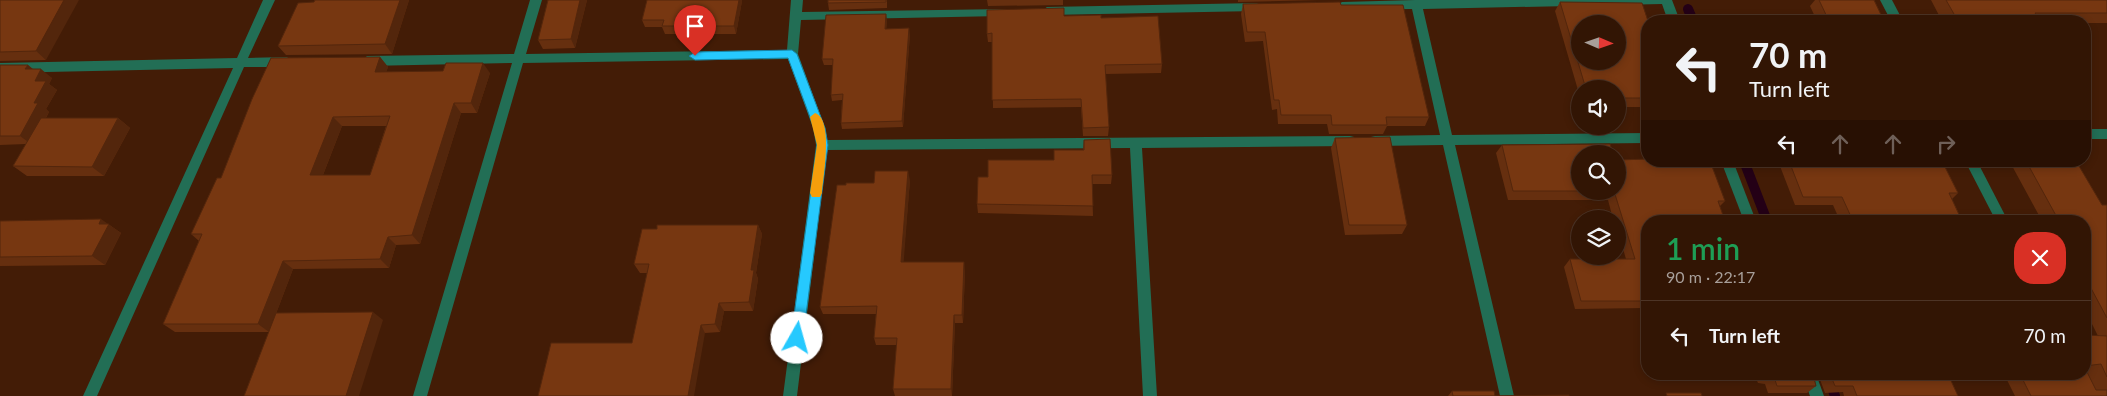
<!DOCTYPE html>
<html lang="en">
<head>
<meta charset="utf-8">
<style>
	:root { --surface:#321504; --page:#3d2213; --text:#f1f3f6; --muted:#a89f9a; --line:#4d3426 }
	body { margin:0; font-family:Lato,sans-serif; background:var(--page); color:var(--text); height:100vh; display:flex; flex-direction:column; font-size:19px; white-space:nowrap }
	* { box-sizing:border-box; margin:0 }
	p { font-size:16px; color:var(--muted) }
	.icon { flex:none; width:28px; height:28px; fill:none; stroke:currentColor; stroke-width:2; stroke-linecap:round; stroke-linejoin:round }
	.map { position:relative; flex:1; overflow:hidden }
	.drawer { position:absolute; left:1641px; top:215px; width:450px; height:165px; display:flex; flex-direction:column; background:var(--surface); border-radius:20px; box-shadow:0 2px 8px #0003,0 0 0 1px var(--line) }
	.drawer>* { flex:none }
	.top-card { position:absolute; left:1641px; top:15px; width:450px; height:152px; border-radius:20px; box-shadow:0 2px 8px #0003,0 0 0 1px var(--line); background:#321504; color:var(--text); overflow:hidden }
	.needle { width:32px; rotate:92deg }
	.controls { position:absolute; left:1571px; top:15px; display:grid; gap:10px }
	.controls a { display:grid; place-items:center; width:55px; height:55px; border-radius:50%; background:var(--surface); box-shadow:0 2px 8px #0003,0 0 0 1px var(--line); font-size:25px }
	.pin { position:absolute; display:grid; place-items:center; width:42px; height:42px; color:#fff; margin:-51px -21px; border-radius:50% 50% 50% 0; rotate:-45deg; box-shadow:0 0 5px #0007 }
	.pin .icon { rotate:45deg }
	.me { position:absolute; width:55px; margin:-28px; rotate:7deg; stroke-linejoin:round; filter:drop-shadow(0 0 4px #0008) }
	.turn { display:flex; align-items:center; gap:18px; height:105px; padding:0 25px; font-size:22px }
	.turn .icon { width:65px; height:65px; stroke-width:2.5 }
	.turn b { display:block; font-size:35px; line-height:42px }
	.lanes { display:flex; align-items:center; height:48px; padding:0 25px; background:#0003; justify-content:center; gap:25px; direction:ltr }
	.lanes .off { opacity:.35 }
	.round { display:grid; place-items:center; flex:none; width:52px; height:52px; border-radius:20px; background:var(--page) }
	.overview { display:flex; align-items:center; justify-content:space-between; height:85px; padding:0 25px }
	h1 { font-size:30px; font-weight:600; line-height:38px; color:#1e9e55 }
	ul { padding:0; list-style:none }
	li { display:flex; align-items:center; gap:15px; height:70px; padding:0 25px; border-top:1px solid var(--line) }
	li div { flex:1 }
	li b { display:block; font-size:19px }
	li em { font-style:normal }
	.map>svg:first-child { display:block }
	.lines { fill:none; stroke-linecap:round; stroke-linejoin:round }
	.stream { stroke:#240016; stroke-width:10 }
	.minor { fill:#226e55; fill-rule:evenodd }
	.wall { fill:#662f0f; fill-rule:evenodd }
	.shaded-wall { fill:#53260c }
	.building { fill:#773711; stroke:#53260c; fill-rule:evenodd }
	.route { fill:#26c9fe; stroke:#1983a5 }
	.slow { fill:#f59e0b }
</style>
</head>
<body>
<div class="map">
<svg width="2107" height="396" viewBox="0 0 2107 396">
	<rect width="100%" height="100%" fill="#431c06"/>
	<g class="lines">
		<g class="stream">
			<polyline points="1688,9 1693,21"/>
			<polyline points="1744,161 1767,221"/>
			<polyline points="1827,374 1835,396"/>
		</g>
		<g class="minor">
			<polygon points="263,0 275,0 248,58 287,57 293,62 287,67 244,67 97,396 83,396 233,68 0,73 0,63 237,58"/>
			<polygon points="530,0 542,0 526,54 787,50 791,0 803,0 802,12 1006,9 1008,12 1002,16 801,20 798,54 825,128 827,140 1350,136 1354,137 1356,141 1354,145 1350,146 1142,148 1157,396 1143,396 1130,148 827,150 797,396 783,396 816,145 813,128 788,59 523,63 427,396 413,396 512,63 367,66 361,61 367,56 514,54"/>
			<polygon points="1415,0 1672,0 1680,21 1668,21 1662,4 1423,9 1452,135 1648,133 1648,143 1455,145 1514,396 1500,396 1443,145 1375,146 1371,145 1369,141 1371,137 1375,136 1440,135 1412,9 1342,10 1336,6 1342,2"/>
			<polygon points="1880,0 1892,0 1903,21 1891,21"/>
			<polygon points="1257,3 1263,7 1257,11 1047,15 1041,11 1047,7"/>
			<rect x="2085" y="129" width="22" height="10"/>
			<polygon points="1721,161 1733,161 1756,221 1744,221"/>
			<polygon points="1965,161 1977,161 2008,221 1996,221"/>
			<polygon points="1802,374 1816,374 1824,396 1810,396"/>
		</g>
	</g>
	<g class="wall">
		<polygon points="0,0 46,60 0,61"/>
		<polygon points="315,0 409,0 392,54 286,55 278,46 314,2"/>
		<polygon points="548,0 587,0 575,48 543,49 538,40"/>
		<polygon points="887,0 887,8 829,10 828,3"/>
		<polygon points="987,0 1063,0 1063,5 988,6"/>
		<polygon points="1238,0 1319,0 1238,2"/>
		<polygon points="1815,0 1874,0 1884,21 1817,21 1810,6"/>
		<polygon points="1931,0 2107,0 2107,23 2085,23 2085,21 1942,21"/>
		<polygon points="742,1 736,34 665,34 662,27 645,27 642,20"/>
		<polygon points="1560,2 1648,21 1648,107 1618,107 1618,89 1580,89 1580,97 1555,11"/>
		<polygon points="1243,4 1341,5 1429,117 1425,126 1387,126 1383,134 1329,134 1327,124 1278,124 1277,109 1272,110 1263,41 1245,42 1241,14"/>
		<polygon points="1064,16 1101,18 1162,64 1161,73 1105,74 1109,127 1108,136 1083,136 1081,107 993,108 992,42 988,42 987,34"/>
		<polygon points="887,20 886,29 910,34 903,127 842,129 841,123 842,100 832,101 831,95 833,65 824,65 822,59"/>
		<path d="M380,57L388,67L386,72L490,73L477,113H461L420,244L396,245L389,268L293,269L269,332H175L163,324L199,241L191,234L221,178ZM342,126H386L370,175H323Z"/>
		<polygon points="0,65 28,65 33,69 52,78 49,84 57,90 46,109 49,112 46,118 118,118 130,128 104,176 27,176 13,166 26,144 0,145"/>
		<polygon points="1335,138 1407,225 1402,234 1345,235 1331,148"/>
		<polygon points="1084,140 1112,175 1111,184 1092,184 1093,216 978,213 977,204 988,177 1054,160 1083,150"/>
		<polygon points="1502,145 1618,191 1725,201 1720,206 1648,221 1648,317 1645,308 1575,309 1564,267 1570,259 1626,259 1618,232 1618,219 1613,219 1608,200 1508,200 1496,153"/>
		<polygon points="1778,161 1942,161 1958,193 1952,199 1962,221 1840,221 1833,205 1795,205"/>
		<polygon points="2014,161 2076,161 2102,205 2107,205 2107,396 2015,396 2004,374 2085,374 2085,335 2098,336 2085,310 2085,221 2042,221 2011,164"/>
		<polygon points="910,180 903,262 965,271 963,323 955,323 952,396 895,396 893,389 897,345 876,345 874,338 876,314 823,314 820,307 874,183"/>
		<polygon points="0,221 108,224 121,233 105,265 0,266"/>
		<polygon points="758,225 762,234 756,273 758,279 753,311 724,311 720,332 705,333 632,343 647,273 640,273 634,264 657,229"/>
		<polygon points="1754,374 1813,374 1816,386 1807,393 1768,393 1765,384 1758,383"/>
		<polygon points="1818,374 1948,374 1958,396 1844,396 1843,392 1825,393"/>
		<polygon points="1452,391 1495,396 1569,396 1448,396"/>
	</g>
	<g class="shaded-wall">
		<polygon points="64,0 79,0 46,60 36,51"/>
		<polygon points="400,0 409,0 392,54 385,44"/>
		<polygon points="580,0 587,0 575,48 571,39"/>
		<polygon points="739,0 742,0 742,1 736,34 734,26"/>
		<polygon points="886,14 887,20 886,35 885,29"/>
		<polygon points="909,28 910,34 903,127 902,121"/>
		<polygon points="380,57 388,67 383,82 375,72"/>
		<polygon points="483,63 490,73 477,113 471,103"/>
		<polygon points="28,65 38,74 25,69"/>
		<polygon points="41,69 52,78 49,84 57,90 46,109 49,112 31,144 20,136 34,103 35,81"/>
		<polygon points="454,103 461,113 420,244 412,235"/>
		<polygon points="333,117 342,126 319,185 310,175"/>
		<polygon points="118,118 130,128 104,176 92,167"/>
		<polygon points="908,171 910,180 903,271 901,262"/>
		<polygon points="101,219 121,233 105,265 92,256 99,224"/>
		<polygon points="758,225 762,234 756,273 758,279 753,311 749,302 751,270"/>
		<polygon points="388,237 396,245 389,268 380,259"/>
		<polygon points="283,261 293,269 269,332 258,324"/>
		<polygon points="964,262 965,271 963,323 962,315"/>
		<polygon points="719,303 724,311 720,332 715,324"/>
		<polygon points="373,312 383,320 359,396 346,396"/>
		<polygon points="954,315 955,323 952,396 951,389"/>
		<polygon points="701,325 705,333 694,396 688,396"/>
	</g>
	<g class="building">
		<polygon points="0,0 64,0 36,51 0,52"/>
		<polygon points="315,0 400,0 385,44 278,46 298,3 314,2"/>
		<polygon points="548,0 580,0 571,39 538,40"/>
		<polygon points="647,0 739,0 734,26 662,26 664,20 642,20"/>
		<polygon points="828,0 886,0 886,2 828,3"/>
		<polygon points="1819,0 1874,0 1884,21 1829,21"/>
		<polygon points="1946,0 2107,0 2107,13 2035,13 2040,21 1958,21"/>
		<polygon points="1340,2 1341,5 1403,5 1429,117 1386,117 1387,125 1332,125 1331,115 1281,115 1279,100 1274,100 1265,32 1247,32 1243,4"/>
		<path d="M1560,2L1642,3L1648,21V98H1618V89H1586ZM1580,24H1618V61H1580Z"/>
		<polygon points="1064,8 1064,16 1101,15 1101,18 1158,16 1162,64 1105,65 1109,127 1083,128 1081,99 992,100 992,33 987,34 987,10"/>
		<polygon points="886,14 885,29 909,28 902,121 841,123 843,94 831,95 833,59 822,59 826,15"/>
		<path d="M380,57L375,72L443,71L446,63H483L471,103H454L412,235L388,237L380,259L283,261L258,324H163L202,234H191L217,178H221L252,99L271,58ZM390,116L370,175H310L333,117Z"/>
		<polygon points="0,65 28,65 25,69 41,69 35,81 46,81 34,103 38,103 20,136 0,136"/>
		<polygon points="41,118 118,118 92,167 13,166"/>
		<polygon points="1390,137 1407,225 1349,225 1335,138"/>
		<polygon points="1110,139 1112,175 1092,175 1093,206 977,204 978,177 988,177 988,160 1054,160 1054,150 1084,150 1084,140"/>
		<polygon points="1610,144 1613,154 1580,154 1580,191 1618,191 1618,160 1648,159 1648,161 1710,161 1725,201 1718,201 1725,221 1648,221 1648,301 1581,301 1570,259 1635,259 1614,191 1513,191 1502,145"/>
		<polygon points="1789,161 1942,161 1958,193 1949,193 1962,221 1853,221 1842,197 1803,197"/>
		<polygon points="2026,161 2076,161 2102,205 2107,205 2107,318 2085,277 2085,221 2059,221"/>
		<polygon points="875,171 908,171 901,262 964,262 962,315 954,315 951,389 893,389 897,338 874,338 877,306 820,307 837,185 846,185 846,183 874,183"/>
		<polygon points="101,219 99,224 109,224 92,256 0,257 0,221"/>
		<polygon points="657,225 758,225 751,270 754,270 749,302 719,303 715,324 701,325 688,396 538,396 551,343 632,343 649,264 634,264 642,229 657,229"/>
		<polygon points="373,312 346,396 244,396 276,313"/>
		<polygon points="2085,335 2107,336 2107,377 2101,364 2085,366"/>
		<polygon points="2085,368 2096,390 2107,390 2107,396 2031,396 2020,374 2085,374"/>
		<polygon points="1766,374 1813,374 1816,386 1777,386 1774,377 1767,376"/>
		<polygon points="1830,374 1948,374 1958,396 1857,396 1853,386 1835,386"/>
		<polygon points="1452,391 1494,391 1495,396 1569,395 1569,396 1453,396"/>
		<polygon points="1666,393 1701,393 1702,396 1667,396"/>
	</g>
	<polygon class="route" points="792,50 797,54 825,128 828,145 803,338 802,342 797,344 793,342 791,338 817,145 814,128 788,58 695,60 689,56 695,52"/>
	<path class="slow" d="M815,113C834,119 823,178 822,193L820,197H812L810,193L817,145L810,117Z"/>
</svg>
<div class="controls">
<a><svg class="needle" viewBox="-14 -14 28 28"><path d="M0-13l5 13h-10z" fill="#e53935"/><path d="M0 13l5-13h-10z" fill="#a89f9a"/></svg></a>
<a><svg class="icon" aria-label="sound" viewBox="0 0 24 24"><path d="M4 9h4l5-4v14l-5-4H4zM17 9q2 3 0 6"/></svg></a>
<a><svg class="icon" aria-label="search" viewBox="0 0 24 24"><circle cx="10" cy="10" r="6"/><path d="M15 15l6 6"/></svg></a>
<a><svg class="icon" aria-label="layers" viewBox="0 0 24 24"><path d="M12 4l9 5-9 5-9-5zM3 14l9 5 9-5"/></svg></a>
</div>
<div class="pin" style="left:695px;top:56px;background:#d93025"><svg class="icon" aria-label="arrive" viewBox="0 0 24 24"><path d="M6 21V4h12l-3 4 3 4H6"/></svg></div>
<svg class="me" style="left:797px;top:338px" viewBox="-20 -20 40 40"><circle r="19" fill="#fff"/><path d="M0-13L10 11 0 6-10 11z" fill="#26c9fe"/></svg>
<div class="top-card">
<div class="turn"><svg class="icon" aria-label="left" viewBox="0 0 24 24"><path d="M17 20v-9H6M10 6l-5 5 5 5"/></svg><div><b>70 m</b>Turn left</div></div>
<div class="lanes"><svg class="icon" aria-label="left" viewBox="0 0 24 24"><path d="M17 20v-9H6M10 6l-5 5 5 5"/></svg><svg class="icon off" aria-label="ahead" viewBox="0 0 24 24"><path d="M12 20V5M6 11l6-6 6 6"/></svg><svg class="icon off" aria-label="ahead" viewBox="0 0 24 24"><path d="M12 20V5M6 11l6-6 6 6"/></svg><svg class="icon off" aria-label="right" viewBox="0 0 24 24"><path d="M7 20v-9h11M14 6l5 5-5 5"/></svg></div>
</div>
<section class="drawer">
<div class="overview"><div><h1>1 min</h1><p>90 m · 22:17</p></div><a class="round" style="background:#d93025;color:#fff"><svg class="icon" aria-label="close" viewBox="0 0 24 24"><path d="M6 6l12 12M18 6L6 18"/></svg></a></div>
<ul>
<li><svg class="icon" aria-label="left" viewBox="0 0 24 24"><path d="M17 20v-9H6M10 6l-5 5 5 5"/></svg><div><b>Turn left</b></div><em>70 m</em></li>
</ul>
</section>
</div>
</body>
</html>
